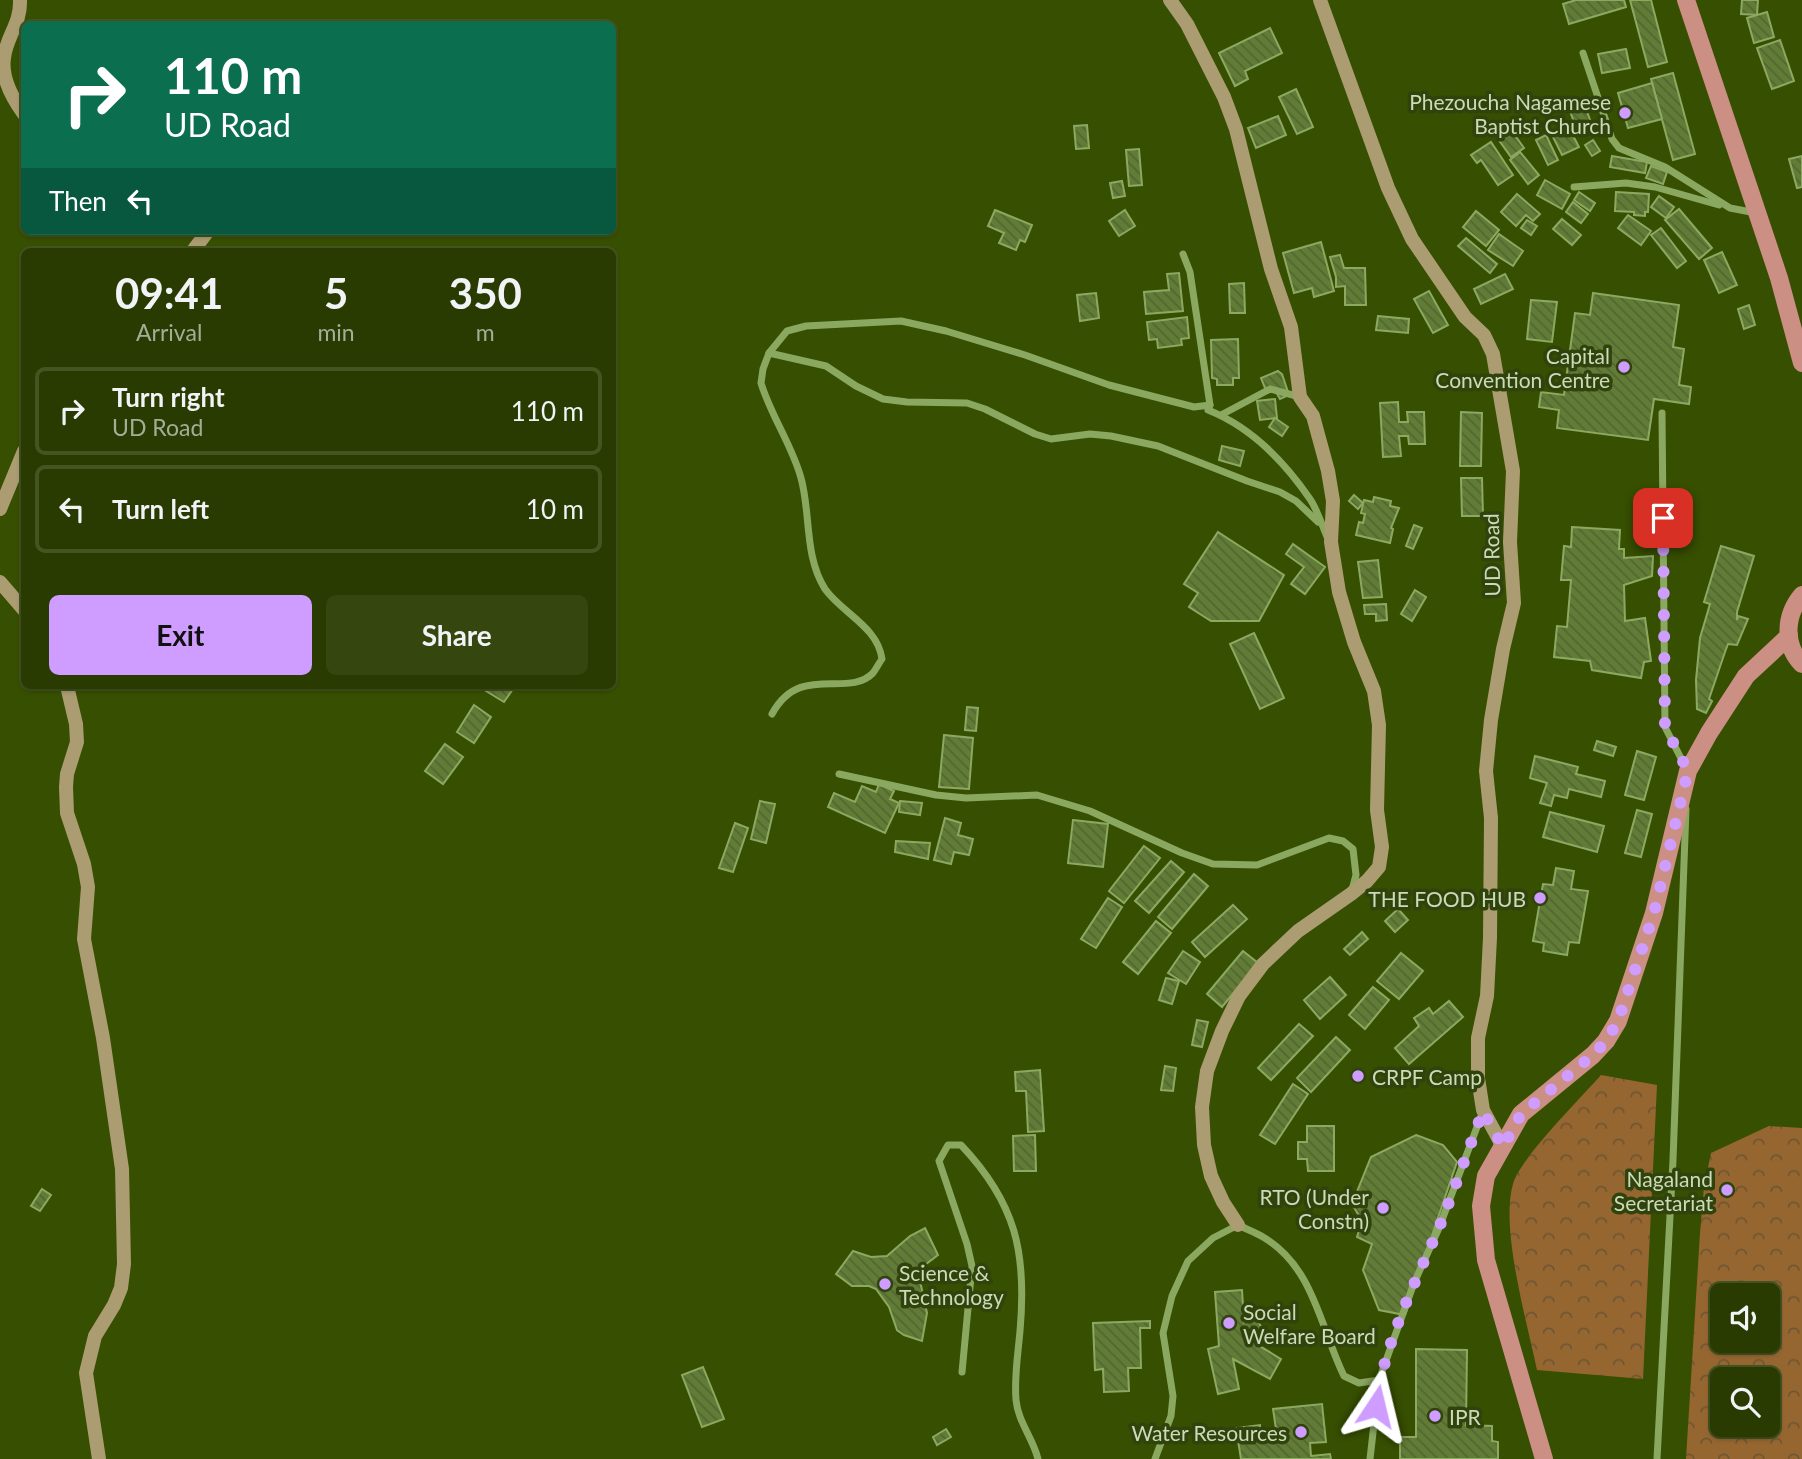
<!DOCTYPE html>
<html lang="en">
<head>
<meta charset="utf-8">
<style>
	:root { --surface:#293b00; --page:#35460f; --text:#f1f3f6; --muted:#a5ad99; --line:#455522; --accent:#cf9dff }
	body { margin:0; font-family:Lato,sans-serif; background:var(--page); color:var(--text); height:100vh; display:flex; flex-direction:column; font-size:26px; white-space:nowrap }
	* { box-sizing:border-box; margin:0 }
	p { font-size:23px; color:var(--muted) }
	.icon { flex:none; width:38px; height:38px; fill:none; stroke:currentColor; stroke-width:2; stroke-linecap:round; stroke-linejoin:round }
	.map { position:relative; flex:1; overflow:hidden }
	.sheet { position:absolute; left:21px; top:248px; width:595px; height:441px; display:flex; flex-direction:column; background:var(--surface); border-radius:10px; box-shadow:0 2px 5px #0004,0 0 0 2px var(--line) }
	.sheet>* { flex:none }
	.banner { position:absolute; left:21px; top:21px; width:595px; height:214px; border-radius:10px; box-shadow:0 2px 5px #0004,0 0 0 2px var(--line); background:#0b6e4f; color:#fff; overflow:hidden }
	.fabs { position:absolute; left:1710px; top:1283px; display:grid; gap:14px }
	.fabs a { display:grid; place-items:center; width:70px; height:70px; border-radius:10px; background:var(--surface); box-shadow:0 2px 5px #0004,0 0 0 2px var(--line); font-size:35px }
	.pin { position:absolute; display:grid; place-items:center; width:60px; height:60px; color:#fff; margin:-30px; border-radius:14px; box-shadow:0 4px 10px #0006 }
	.me { position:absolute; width:77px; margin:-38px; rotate:10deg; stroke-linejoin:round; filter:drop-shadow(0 0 5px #0008) }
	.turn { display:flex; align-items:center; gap:24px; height:147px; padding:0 28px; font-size:32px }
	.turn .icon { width:91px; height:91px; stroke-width:2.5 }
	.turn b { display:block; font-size:49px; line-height:60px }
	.then { display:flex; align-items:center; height:66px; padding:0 28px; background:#0003; gap:14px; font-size:26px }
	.eta { display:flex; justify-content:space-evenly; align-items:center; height:119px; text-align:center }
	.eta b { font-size:42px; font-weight:700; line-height:49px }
	.cta { display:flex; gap:14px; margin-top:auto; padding:14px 28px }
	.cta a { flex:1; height:80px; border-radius:10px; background:var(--accent); color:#111; font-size:28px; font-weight:700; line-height:80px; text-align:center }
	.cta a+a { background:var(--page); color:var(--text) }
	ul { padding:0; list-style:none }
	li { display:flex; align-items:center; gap:21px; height:88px; margin:0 14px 10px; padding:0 14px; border:4px solid var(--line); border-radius:10px }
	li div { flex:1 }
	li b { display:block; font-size:26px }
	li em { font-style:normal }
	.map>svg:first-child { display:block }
	.park { fill:url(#park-crowns); fill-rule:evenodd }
	.building { fill:url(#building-back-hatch); stroke:#8ca962; stroke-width:2 }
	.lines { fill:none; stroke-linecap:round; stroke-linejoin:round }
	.street { stroke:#8ba861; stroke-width:7 }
	.secondary { stroke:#ab9c72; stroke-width:14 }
	.primary { stroke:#cb8f83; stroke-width:18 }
	.route { stroke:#cf9dff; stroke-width:12; stroke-dasharray:0 21.6 }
	.poi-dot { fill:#cf9dff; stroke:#30430c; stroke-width:2.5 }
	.labels { text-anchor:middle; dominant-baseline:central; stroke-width:7; stroke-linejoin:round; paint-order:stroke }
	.poi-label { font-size:21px; fill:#cbdbb7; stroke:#30430c; text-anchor:end }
	.street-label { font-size:21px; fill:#cbdbb7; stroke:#30430c }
</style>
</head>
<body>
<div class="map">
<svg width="1802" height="1459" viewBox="0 0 1802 1459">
	<defs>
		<pattern id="park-crowns" width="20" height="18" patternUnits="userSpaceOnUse" patternTransform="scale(1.75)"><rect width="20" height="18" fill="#966630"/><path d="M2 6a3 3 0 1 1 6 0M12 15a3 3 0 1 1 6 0" fill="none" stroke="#6e5633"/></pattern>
		<pattern id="building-back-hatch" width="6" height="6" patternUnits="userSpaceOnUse" patternTransform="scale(1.75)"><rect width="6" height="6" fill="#617c35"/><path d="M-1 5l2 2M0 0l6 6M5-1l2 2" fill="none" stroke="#536536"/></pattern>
	</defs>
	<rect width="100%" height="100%" fill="#374f00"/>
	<g class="park">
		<path d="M1601,1075L1657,1085L1643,1379L1537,1370C1527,1322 1500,1228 1513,1184C1520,1158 1581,1098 1601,1075Z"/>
		<path d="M1769,1126L1802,1128V1459H1686L1700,1233L1704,1187L1711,1153ZM1722,1295H1768V1340H1722ZM1722,1379H1768V1424H1722Z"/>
	</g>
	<g class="building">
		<polygon points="1576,0 1624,0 1626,7 1569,24 1563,4"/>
		<polygon points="1630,0 1651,0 1667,62 1648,67"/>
		<polygon points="1742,0 1758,0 1757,15 1741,14"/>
		<polygon points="1767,12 1774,37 1754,43 1747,18"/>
		<polygon points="1270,28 1282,53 1245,71 1248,79 1235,86 1219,53"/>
		<polygon points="1780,40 1794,81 1772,89 1757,48"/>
		<polygon points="1626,49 1630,68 1602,73 1598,54"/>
		<polygon points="1673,73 1695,154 1673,160 1651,79"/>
		<polygon points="1652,83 1662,119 1628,128 1618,93"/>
		<polygon points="1296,89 1313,127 1297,134 1279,97"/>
		<polygon points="1585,106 1594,131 1579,136 1570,111"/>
		<polygon points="1278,116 1286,135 1256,148 1248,128"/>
		<polygon points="1506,123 1524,148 1511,157 1493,132"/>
		<polygon points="1567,124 1579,147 1562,155 1551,133"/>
		<polygon points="1087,125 1089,148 1076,149 1074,126"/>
		<polygon points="1546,135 1558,160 1548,165 1536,140"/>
		<polygon points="1593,140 1600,151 1592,156 1585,145"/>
		<polygon points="1491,142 1513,175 1498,185 1481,160 1477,163 1471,155"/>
		<polygon points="1139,149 1142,185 1129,186 1126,150"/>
		<polygon points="1520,152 1539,175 1528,184 1510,160"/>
		<polygon points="1612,156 1647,162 1645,173 1610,167"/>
		<polygon points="1802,156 1802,187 1797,188 1789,159"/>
		<polygon points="1651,166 1667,172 1663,184 1646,178"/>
		<polygon points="1545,180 1570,194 1562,209 1537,195"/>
		<polygon points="1122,181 1125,196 1113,198 1110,183"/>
		<polygon points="1579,192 1595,203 1590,211 1574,200"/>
		<polygon points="1616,192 1649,194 1648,212 1645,212 1645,216 1634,215 1634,212 1615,211"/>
		<polygon points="1517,194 1540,214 1533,221 1526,215 1516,226 1501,212"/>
		<polygon points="1659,196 1674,207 1666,218 1651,207"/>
		<polygon points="1573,202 1588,214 1581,223 1566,212"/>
		<polygon points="1679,209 1712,248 1699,259 1665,220"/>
		<polygon points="995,210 1032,225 1025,242 1020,240 1016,250 999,243 1004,233 988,226"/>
		<polygon points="1125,210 1135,226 1119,236 1109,221"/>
		<polygon points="1476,211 1499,230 1486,246 1463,227"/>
		<polygon points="1628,215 1651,231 1641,245 1618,228"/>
		<polygon points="1562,219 1581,235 1572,245 1553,229"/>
		<polygon points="1527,220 1537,226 1531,235 1521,228"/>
		<polygon points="1661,228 1686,261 1677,268 1651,235"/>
		<polygon points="1499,234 1523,251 1513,266 1488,250"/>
		<polygon points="1466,238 1497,264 1490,273 1458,246"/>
		<polygon points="1321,242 1334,291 1314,297 1312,288 1294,293 1283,253"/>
		<polygon points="1722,252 1737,285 1719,293 1704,260"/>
		<polygon points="1340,255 1344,268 1365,268 1366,305 1345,305 1345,286 1336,287 1336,277 1330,257"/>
		<polygon points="1179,273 1183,311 1146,314 1144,292 1169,290 1167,274"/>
		<polygon points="1505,274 1513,289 1481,304 1474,289"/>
		<polygon points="1244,283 1245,313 1230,313 1229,284"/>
		<polygon points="1429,291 1448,325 1433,333 1414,299"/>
		<polygon points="1096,293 1099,318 1080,321 1077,295"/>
		<polygon points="1593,293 1679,305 1673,347 1684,349 1679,385 1691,387 1689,404 1654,399 1648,440 1557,428 1559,410 1539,407 1541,392 1564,395 1575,313 1590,315"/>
		<polygon points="1531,300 1557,302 1552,342 1527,339"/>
		<polygon points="1749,305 1755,325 1744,329 1738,309"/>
		<polygon points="1378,316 1409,319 1408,333 1376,330"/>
		<polygon points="1187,317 1189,338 1181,339 1182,345 1158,348 1157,339 1149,340 1147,322"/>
		<polygon points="1238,339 1239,378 1233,378 1233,385 1217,385 1217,379 1212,378 1211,340"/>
		<polygon points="1278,371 1282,374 1289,395 1280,399 1275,390 1267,393 1261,378"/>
		<polygon points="1275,399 1277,418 1260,420 1257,401"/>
		<polygon points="1398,402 1399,422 1408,422 1407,412 1424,412 1425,444 1409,444 1408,436 1399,436 1401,456 1383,457 1380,403"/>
		<polygon points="1461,412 1482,413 1481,466 1460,466"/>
		<polygon points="1275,418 1288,427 1282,436 1269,427"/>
		<polygon points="1222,446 1244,451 1240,466 1219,460"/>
		<polygon points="1461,478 1482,478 1483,516 1462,516"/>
		<polygon points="1354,495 1363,503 1358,509 1349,501"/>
		<polygon points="1374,497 1391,501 1390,506 1399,508 1391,528 1393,529 1390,543 1356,535 1359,522 1363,523 1365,514 1361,513 1364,500 1373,502"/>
		<polygon points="1414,525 1422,528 1413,549 1406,546"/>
		<polygon points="1572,527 1620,530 1619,549 1624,549 1624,558 1653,556 1652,576 1624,585 1625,621 1645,618 1651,661 1644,662 1641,678 1592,670 1590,661 1554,657 1557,626 1567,627 1571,580 1561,580 1564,546 1571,547"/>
		<polygon points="1218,532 1284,575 1259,621 1211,621 1189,607 1198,593 1184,584"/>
		<polygon points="1293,544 1325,567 1305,594 1291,584 1304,567 1286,554"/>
		<polygon points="1721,546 1754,556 1737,612 1737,620 1738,616 1748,619 1737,645 1728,644 1725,652 1709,699 1712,701 1706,713 1697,709 1696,680 1700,638 1710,604 1704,602"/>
		<polygon points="1378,560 1382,597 1363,598 1358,562"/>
		<polygon points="1415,590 1426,597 1412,621 1401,614"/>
		<polygon points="1386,604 1387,620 1376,621 1376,614 1365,614 1364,605"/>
		<polygon points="1254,633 1284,698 1260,709 1230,644"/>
		<polygon points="489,686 515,686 504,702 486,691"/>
		<polygon points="474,705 491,717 474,743 457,732"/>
		<polygon points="967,707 978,708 976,731 965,730"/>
		<polygon points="944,735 973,738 969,789 939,787"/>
		<polygon points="1597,741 1616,747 1613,756 1594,750"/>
		<polygon points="445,744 463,757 443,784 425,771"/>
		<polygon points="1637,751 1656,757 1644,800 1625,795"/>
		<polygon points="1535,756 1578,767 1576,774 1605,781 1601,797 1569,789 1567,798 1554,795 1551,806 1540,803 1547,783 1530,778"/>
		<polygon points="879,784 894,791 890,799 899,803 885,833 828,807 834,793 855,802 862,786 876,792"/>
		<polygon points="760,801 775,804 766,843 751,839"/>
		<polygon points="900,801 922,803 920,815 899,812"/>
		<polygon points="1637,810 1652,814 1641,857 1625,853"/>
		<polygon points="1550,812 1604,826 1597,852 1543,837"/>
		<polygon points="945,818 961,823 958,835 973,839 969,855 954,852 951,864 934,860"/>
		<polygon points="1073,820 1108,824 1103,867 1068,863"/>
		<polygon points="735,823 748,828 733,872 719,868"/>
		<polygon points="896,841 930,843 928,859 895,852"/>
		<polygon points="1144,846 1160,858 1124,903 1109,891"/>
		<polygon points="1171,861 1184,872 1149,913 1135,901"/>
		<polygon points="1556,868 1574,871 1571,889 1588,891 1579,943 1569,942 1567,955 1543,951 1544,943 1533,941 1543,884 1553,885"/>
		<polygon points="1194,874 1208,886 1172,929 1158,917"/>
		<polygon points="1108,898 1122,907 1096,948 1081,939"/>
		<polygon points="1233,905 1247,919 1205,957 1192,942"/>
		<polygon points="1398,909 1408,920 1395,932 1385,921"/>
		<polygon points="1156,921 1171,933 1138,974 1123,962"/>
		<polygon points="1362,932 1368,939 1350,955 1344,949"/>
		<polygon points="1183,951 1200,962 1186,984 1168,973"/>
		<polygon points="1243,951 1258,963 1222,1007 1207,994"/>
		<polygon points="1401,953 1423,971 1399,999 1377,981"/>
		<polygon points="1330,977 1346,995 1320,1019 1304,1000"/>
		<polygon points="1166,978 1179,981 1172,1004 1159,1000"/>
		<polygon points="1373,987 1389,1000 1365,1029 1349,1015"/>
		<polygon points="1449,1001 1463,1017 1409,1064 1395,1048 1419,1026 1414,1018 1429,1008 1433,1014"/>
		<polygon points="1197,1020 1208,1022 1202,1047 1192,1045"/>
		<polygon points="1299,1024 1313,1036 1271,1080 1258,1068"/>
		<polygon points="1336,1037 1350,1050 1311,1092 1297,1078"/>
		<polygon points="1165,1066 1176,1068 1173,1091 1161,1090"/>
		<polygon points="1040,1070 1044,1131 1028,1132 1026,1091 1016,1091 1015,1072"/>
		<polygon points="1293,1084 1308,1094 1275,1144 1260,1135"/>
		<polygon points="1307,1126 1334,1126 1334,1171 1308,1171 1307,1159 1298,1159 1298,1142 1307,1142"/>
		<polygon points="1035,1135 1036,1171 1014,1171 1013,1136"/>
		<polygon points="1416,1135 1443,1145 1457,1162 1405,1315 1379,1310 1363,1270 1372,1244 1357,1237 1362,1221 1352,1204 1371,1157"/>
		<polygon points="42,1189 51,1195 40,1211 31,1206"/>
		<polygon points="925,1228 938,1255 921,1268 920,1281 927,1313 922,1341 904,1335 897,1330 889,1307 876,1289 869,1286 852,1286 836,1274 853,1251 871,1257 887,1256 910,1236"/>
		<polygon points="1242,1290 1244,1322 1255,1316 1266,1335 1253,1342 1281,1359 1270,1379 1233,1359 1239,1389 1218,1394 1208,1349 1219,1346 1215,1292"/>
		<polygon points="1150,1321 1150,1328 1140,1328 1141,1368 1128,1368 1129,1391 1104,1392 1103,1369 1095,1370 1093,1323"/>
		<polygon points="1416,1349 1467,1350 1466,1425 1492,1426 1492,1441 1498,1442 1498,1459 1400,1459 1400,1437 1416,1437"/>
		<polygon points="703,1367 724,1419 702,1427 682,1375"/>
		<polygon points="1322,1404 1326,1442 1310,1443 1311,1456 1330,1454 1331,1459 1241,1459 1236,1428 1260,1425 1261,1438 1277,1436 1273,1409"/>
		<polygon points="946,1429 951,1437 937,1445 933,1437"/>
	</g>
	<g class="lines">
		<g class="street">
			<polyline points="1583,53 1612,139 1619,148 1665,167 1730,208 1756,213"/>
			<polyline points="1574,187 1626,183 1655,187 1719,205"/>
			<polyline points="1183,254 1190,272 1210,405"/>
			<polyline points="769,353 826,366 856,386 883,399 907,402 967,403 985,409 1035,434 1051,439 1090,434 1111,436 1158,446 1247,481 1280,492 1296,501 1318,522"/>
			<polyline points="1662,413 1665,727 1687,770"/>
			<polyline points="1221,415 1270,389 1300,397"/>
			<path d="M772,714C800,662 848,699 873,673C876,669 879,663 882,659C878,627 842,613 825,589C804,556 811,514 801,478C792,445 771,416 761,383L763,369L769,353L787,331L806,326L901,321L946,331L1025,355L1109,385L1194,407L1210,405L1208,410C1251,427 1284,461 1310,499C1318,511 1322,526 1328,539"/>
			<polyline points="839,774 936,795 966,798 1037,795 1090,811 1182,853 1213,864 1257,865 1329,838 1343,841 1353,849 1356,875 1352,890"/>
			<path d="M962,1372L972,1266L967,1244L939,1161L948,1145H961C1016,1203 1027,1253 1020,1331C1018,1354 1014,1377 1016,1400C1018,1422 1033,1438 1038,1459"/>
			<path d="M1155,1459L1171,1416L1173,1396L1163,1333L1172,1296L1188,1261L1213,1238L1238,1225C1246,1229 1255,1232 1263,1237C1314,1267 1320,1327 1344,1376L1359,1383L1379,1380"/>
			<polyline points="1370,1459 1379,1380 1414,1283 1439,1228 1483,1111"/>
			<polyline points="1657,1459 1673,1160 1686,809"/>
		</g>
		<g class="secondary">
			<path d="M20,0C21,24 6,37 4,58C1,78 13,99 24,114"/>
			<polyline points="1170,0 1187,24 1224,97 1236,129 1271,269 1291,327 1300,397 1313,416 1328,471 1333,501 1331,542 1339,592 1354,642 1374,691 1379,725 1377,810 1382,847 1379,867 1367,881 1351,894 1298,931 1263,964 1239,996 1222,1031 1207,1071 1202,1107 1204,1145 1211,1176 1223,1202 1238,1225"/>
			<polyline points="1320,0 1388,188 1412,239 1465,317 1484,335 1493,354 1513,471 1510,542 1514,603 1503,649 1491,720 1486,771 1491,818 1490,938 1487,996 1478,1038 1478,1078 1483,1110 1503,1147"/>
			<polyline points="192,252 208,231"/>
			<polyline points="0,509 24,451"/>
			<polyline points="0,582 24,610"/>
			<polyline points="67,686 76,724 77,742 67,774 66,787 67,813 84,864 88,887 84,939 103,1038 122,1169 124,1264 121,1288 114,1305 95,1336 86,1373 99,1459"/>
		</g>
		<g class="primary">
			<polyline points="1686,0 1779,278 1802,363"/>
			<path d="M1802,595C1785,615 1783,644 1802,664"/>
			<polyline points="1544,1459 1486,1260 1481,1206 1486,1176 1521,1114 1593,1055 1606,1041 1618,1021 1654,913 1688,771 1709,733 1746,676 1789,636"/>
		</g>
	</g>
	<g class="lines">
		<path class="route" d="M1376,1406C1383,1347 1414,1285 1438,1230C1454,1191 1468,1150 1483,1111L1503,1147L1521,1114L1593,1055L1606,1041L1618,1021L1654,913L1688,771L1665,727L1663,518"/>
	</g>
	<g class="poi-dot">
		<circle cx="1625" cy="113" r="7"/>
		<circle cx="1624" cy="367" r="7"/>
		<circle cx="1540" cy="898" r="7"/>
		<circle cx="1358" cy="1076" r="7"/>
		<circle cx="1727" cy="1190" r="7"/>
		<circle cx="1383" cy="1208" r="7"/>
		<circle cx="885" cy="1284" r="7"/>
		<circle cx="1229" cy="1323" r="7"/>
		<circle cx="1435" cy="1416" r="7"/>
		<circle cx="1301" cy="1432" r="7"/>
	</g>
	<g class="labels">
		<g class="poi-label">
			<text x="1611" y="101">Phezoucha Nagamese<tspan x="1611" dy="24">Baptist Church</tspan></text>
			<text x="1610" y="355">Capital<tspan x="1610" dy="24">Convention Centre</tspan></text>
			<text x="1526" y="898">THE FOOD HUB</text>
			<text x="1372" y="1076" text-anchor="start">CRPF Camp</text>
			<text x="1713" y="1178">Nagaland<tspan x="1713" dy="24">Secretariat</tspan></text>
			<text x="1369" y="1196">RTO (Under<tspan x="1369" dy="24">Constn)</tspan></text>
			<text x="899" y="1272" text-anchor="start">Science &amp;<tspan x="899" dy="24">Technology</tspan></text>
			<text x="1243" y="1311" text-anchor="start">Social<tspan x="1243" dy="24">Welfare Board</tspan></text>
			<text x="1449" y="1416" text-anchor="start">IPR</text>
			<text x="1287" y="1432">Water Resources</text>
		</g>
		<g class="street-label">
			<text transform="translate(1491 555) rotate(-91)">UD Road</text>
		</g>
	</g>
</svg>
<div class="fabs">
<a><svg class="icon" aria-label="sound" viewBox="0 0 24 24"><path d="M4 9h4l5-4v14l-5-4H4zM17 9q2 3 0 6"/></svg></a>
<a><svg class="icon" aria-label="search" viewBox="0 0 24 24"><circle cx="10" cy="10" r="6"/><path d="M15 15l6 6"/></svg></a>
</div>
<div class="pin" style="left:1663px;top:518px;background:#d93025"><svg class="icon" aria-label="arrive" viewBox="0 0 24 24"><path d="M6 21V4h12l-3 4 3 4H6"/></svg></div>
<svg class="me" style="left:1376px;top:1406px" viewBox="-20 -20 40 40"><path d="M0-17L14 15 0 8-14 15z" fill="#cf9dff" stroke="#fff" stroke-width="4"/></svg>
<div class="banner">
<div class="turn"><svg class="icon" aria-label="right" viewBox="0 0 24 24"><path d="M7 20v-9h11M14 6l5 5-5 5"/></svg><div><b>110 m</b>UD Road</div></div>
<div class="then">Then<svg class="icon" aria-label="left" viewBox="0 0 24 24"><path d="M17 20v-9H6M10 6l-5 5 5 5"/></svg></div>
</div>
<section class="sheet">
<div class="eta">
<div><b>09:41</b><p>Arrival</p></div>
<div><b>5</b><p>min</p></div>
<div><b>350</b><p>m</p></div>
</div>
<ul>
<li><svg class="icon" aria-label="right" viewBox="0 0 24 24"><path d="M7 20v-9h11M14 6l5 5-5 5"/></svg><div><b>Turn right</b><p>UD Road</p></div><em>110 m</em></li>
<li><svg class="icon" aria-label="left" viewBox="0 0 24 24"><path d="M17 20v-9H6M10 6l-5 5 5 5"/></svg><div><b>Turn left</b></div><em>10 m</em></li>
</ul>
<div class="cta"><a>Exit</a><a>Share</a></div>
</section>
</div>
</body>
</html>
